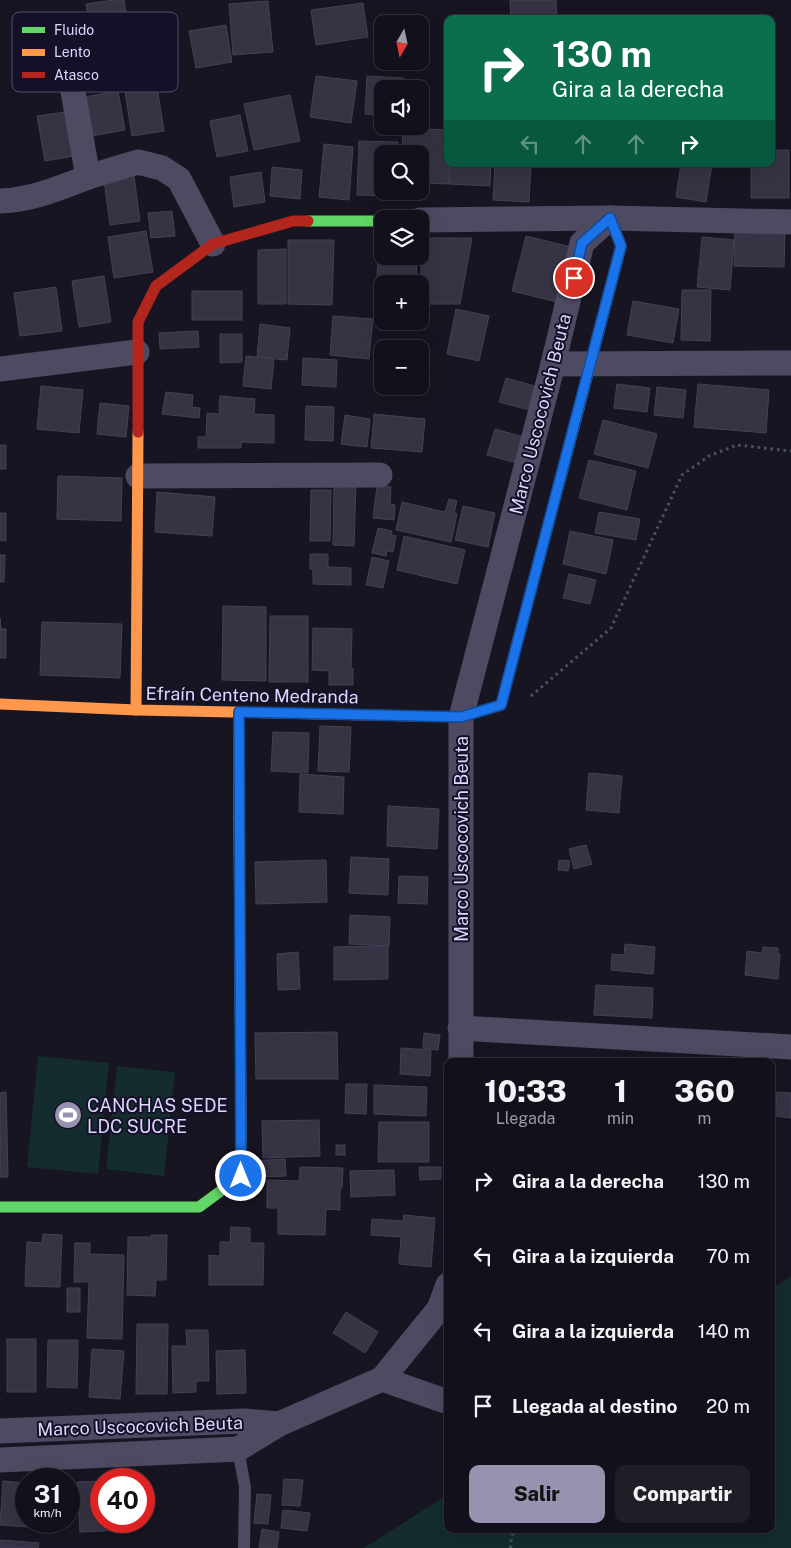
<!DOCTYPE html>
<html lang="es">
<head>
<meta charset="utf-8">
<style>
	:root { --surface:#12101a; --page:#1f1e27; --text:#f1f3f6; --muted:#9c9da2; --line:#313039; --accent:#9892b1 }
	body { margin:0; font-family:"Public Sans",sans-serif; background:var(--page); color:var(--text); height:100vh; display:flex; flex-direction:column; font-size:19px; white-space:nowrap }
	* { box-sizing:border-box; margin:0 }
	p { font-size:16px; color:var(--muted) }
	.icon { flex:none; width:28px; height:28px; fill:none; stroke:currentColor; stroke-width:2; stroke-linecap:round; stroke-linejoin:round }
	.map { position:relative; flex:1; overflow:hidden }
	.panel { position:absolute; left:444px; top:1058px; width:331px; height:475px; display:flex; flex-direction:column; background:var(--surface); border-radius:10px; box-shadow:0 5px 20px #0002,0 0 0 1px var(--line) }
	.panel>* { flex:none }
	.hud { position:absolute; left:444px; top:15px; width:331px; height:152px; border-radius:10px; box-shadow:0 5px 20px #0002,0 0 0 1px var(--line); background:#0b6e4f; color:#fff; overflow:hidden }
	.needle { width:32px; rotate:189deg }
	.tools { position:absolute; left:374px; top:15px; display:grid; gap:10px }
	.tools a { display:grid; place-items:center; width:55px; height:55px; border-radius:10px; background:var(--surface); box-shadow:0 5px 20px #0002,0 0 0 1px var(--line); font-size:25px }
	.speed { position:absolute; left:15px; top:1468px; display:flex; gap:10px; font-size:25px; font-weight:700; text-align:center }
	.speed>* { display:grid; place-content:center; width:65px; height:65px; border-radius:50%; background:var(--surface); box-shadow:0 5px 20px #0002,0 0 0 1px var(--line); line-height:1 }
	.speed small { font-size:12px; font-weight:400 }
	.speed .limit { border:8px solid #d22; background:#fff; color:#111 }
	.pin { position:absolute; display:grid; place-items:center; width:42px; height:42px; color:#fff; margin:-21px; border:2px solid #fff; border-radius:50%; box-shadow:0 1px 5px #0007 }
	.me { position:absolute; width:55px; margin:-28px; rotate:0deg; stroke-linejoin:round; filter:drop-shadow(0 0 4px #0008) }
	.turn { display:flex; align-items:center; gap:18px; height:105px; padding:0 25px; font-size:22px }
	.turn .icon { width:65px; height:65px; stroke-width:2.5 }
	.turn b { display:block; font-size:35px; line-height:42px }
	.lanes { display:flex; align-items:center; height:48px; padding:0 25px; background:#0003; justify-content:center; gap:25px; direction:ltr }
	.lanes .off { opacity:.35 }
	.eta { display:flex; justify-content:space-evenly; align-items:center; height:85px; text-align:center }
	.eta b { font-size:30px; font-weight:800; line-height:35px }
	.primary-button { display:flex; gap:10px; margin-top:auto; padding:10px 25px }
	.primary-button a { flex:1; height:58px; border-radius:10px; background:var(--accent); color:#111; font-size:20px; font-weight:800; line-height:58px; text-align:center }
	.primary-button a+a { background:var(--page); color:var(--text) }
	ul { padding:0; list-style:none }
	li { display:flex; align-items:center; gap:15px; height:75px; padding:0 25px }
	li div { flex:1 }
	li b { display:block; font-size:19px }
	li em { font-style:normal }
	.map>svg:first-child { display:block }
	.green { fill:#142c2e }
	.building { fill:#363344; stroke:#454055 }
	.lines { fill:none; stroke-linecap:round; stroke-linejoin:round }
	.path { stroke:#485362; stroke-width:3; stroke-dasharray:2.5 4; stroke-linecap:butt }
	.lane { stroke:#4d4a62; stroke-width:12 }
	.street { stroke:#4d4a62; stroke-width:25 }
	.fast { stroke:#63d668; stroke-width:11 }
	.slow { stroke:#ff974d; stroke-width:11 }
	.jam { stroke:#b3261e; stroke-width:11 }
	.route-casing { stroke:#114b97; stroke-width:12 }
	.route { stroke:#1a73e8; stroke-width:9 }
	.labels { text-anchor:middle; dominant-baseline:central; stroke-width:4; stroke-linejoin:round; paint-order:stroke }
	.street-label { font-size:18px; fill:#ddd6fe; stroke:#151027 }
	.poi-label { font-size:18px; fill:#ddd6fe; stroke:#151027; text-anchor:start }
	.key { fill:#151027; stroke:#514b68; stroke-width:1 }
	.key-label { font-size:14px; fill:#ddd6fe }
</style>
</head>
<body>
<div class="map">
<svg width="791" height="1548" viewBox="0 0 791 1548">
	<rect width="100%" height="100%" fill="#181522"/>
	<g class="green">
		<polygon points="38,1056 109,1063 98,1174 27,1167"/>
		<polygon points="117,1066 175,1072 164,1176 106,1169"/>
		<polygon points="791,1276 791,1548 364,1548 447,1495 448,1529 771,1529 771,1289"/>
	</g>
	<g class="building">
		<polygon points="113,0 124,0 129,35 91,40 86,4"/>
		<polygon points="510,0 556,0 557,19 511,19"/>
		<polygon points="268,1 273,52 233,55 229,4"/>
		<polygon points="363,3 368,37 316,45 311,10"/>
		<polygon points="226,25 232,62 196,68 189,31"/>
		<polygon points="316,76 357,81 351,123 310,117"/>
		<polygon points="367,76 404,78 403,89 382,89 382,115 365,114"/>
		<polygon points="157,87 164,131 132,136 125,92"/>
		<polygon points="118,91 125,130 92,136 85,97"/>
		<polygon points="290,95 300,141 254,150 244,104"/>
		<polygon points="72,111 80,155 45,161 37,116"/>
		<polygon points="240,115 248,151 217,157 210,121"/>
		<polygon points="403,128 448,130 448,164 450,164 449,184 420,183 420,154 402,154"/>
		<polygon points="359,141 398,142 398,154 382,154 382,191 396,191 396,196 357,195"/>
		<polygon points="324,144 353,147 349,200 319,197"/>
		<polygon points="771,150 789,150 789,198 751,198 751,164 771,164"/>
		<polygon points="450,164 491,164 490,186 449,184"/>
		<polygon points="495,164 531,164 529,202 493,200"/>
		<polygon points="681,164 712,164 706,202 676,197"/>
		<polygon points="272,167 302,170 300,199 270,196"/>
		<polygon points="261,172 265,202 234,207 230,177"/>
		<polygon points="134,176 140,221 110,225 104,180"/>
		<polygon points="172,211 175,236 151,238 148,213"/>
		<polygon points="146,231 153,272 114,278 108,237"/>
		<polygon points="735,231 785,232 784,267 734,266"/>
		<polygon points="526,236 571,247 557,302 512,291"/>
		<polygon points="702,237 734,240 730,290 697,287"/>
		<polygon points="421,238 472,238 460,304 421,304"/>
		<polygon points="288,240 334,240 332,305 288,304"/>
		<polygon points="286,249 286,304 258,304 258,250"/>
		<polygon points="378,249 382,249 382,256 417,256 416,284 382,284 382,310 376,310"/>
		<polygon points="104,276 111,322 79,327 72,281"/>
		<polygon points="56,287 62,331 20,336 14,293"/>
		<polygon points="682,290 711,290 710,341 681,340"/>
		<rect x="192" y="291" width="50" height="29"/>
		<polygon points="633,301 679,309 673,343 627,335"/>
		<polygon points="456,309 489,316 479,361 447,354"/>
		<polygon points="333,316 373,319 369,359 330,355"/>
		<polygon points="260,324 290,328 287,360 257,357"/>
		<polygon points="198,331 199,347 160,349 159,333"/>
		<polygon points="220,334 242,334 242,362 220,363"/>
		<polygon points="246,356 274,359 271,389 243,386"/>
		<polygon points="303,358 337,360 336,387 302,385"/>
		<polygon points="506,378 535,386 529,410 499,402"/>
		<polygon points="617,384 650,388 647,412 614,408"/>
		<polygon points="698,384 769,390 766,433 694,427"/>
		<polygon points="41,386 83,390 79,433 37,429"/>
		<polygon points="657,387 686,390 683,418 654,415"/>
		<polygon points="166,392 193,395 192,407 200,408 199,418 162,414"/>
		<polygon points="220,396 255,399 254,414 274,415 274,443 241,442 241,448 198,448 198,437 206,437 207,413 219,414"/>
		<polygon points="100,403 129,406 126,437 97,434"/>
		<polygon points="306,406 334,407 333,441 305,440"/>
		<polygon points="374,414 425,419 422,452 371,448"/>
		<polygon points="345,415 370,419 367,447 341,444"/>
		<polygon points="603,420 657,434 648,468 594,454"/>
		<polygon points="495,429 527,438 520,464 487,455"/>
		<rect x="0" y="445" width="6" height="24"/>
		<polygon points="589,460 636,471 627,510 579,498"/>
		<polygon points="58,476 122,478 121,521 57,519"/>
		<polygon points="334,483 356,483 354,546 333,545"/>
		<polygon points="377,486 391,487 390,504 395,505 394,520 373,518"/>
		<polygon points="311,490 331,490 330,541 310,541"/>
		<polygon points="157,492 215,497 212,536 155,532"/>
		<polygon points="449,499 457,501 454,513 457,514 451,542 396,530 402,502 445,512"/>
		<polygon points="463,506 495,513 488,547 455,540"/>
		<polygon points="599,512 640,519 636,540 595,533"/>
		<polygon points="0,513 6,513 6,541 0,540"/>
		<polygon points="378,528 392,531 391,535 396,536 393,552 387,551 386,556 372,553"/>
		<polygon points="570,531 613,540 606,574 563,564"/>
		<polygon points="404,536 465,550 457,584 397,570"/>
		<polygon points="310,554 328,554 328,567 351,568 351,585 313,584 313,569 310,569"/>
		<polygon points="0,555 5,555 4,582 0,582"/>
		<polygon points="372,557 389,561 383,588 366,585"/>
		<polygon points="569,574 596,580 590,604 563,598"/>
		<polygon points="223,606 266,607 266,681 222,680"/>
		<polygon points="270,616 308,616 308,682 269,682"/>
		<polygon points="0,618 1,629 6,629 6,658 0,658"/>
		<polygon points="42,622 122,624 120,678 40,675"/>
		<polygon points="313,628 352,629 351,669 353,668 353,685 329,685 329,671 312,670"/>
		<polygon points="320,726 351,727 349,772 318,771"/>
		<polygon points="273,732 309,733 308,773 271,771"/>
		<polygon points="589,773 622,776 619,813 586,810"/>
		<polygon points="300,774 344,777 343,814 299,812"/>
		<polygon points="388,806 439,809 437,849 387,846"/>
		<polygon points="586,845 592,864 574,869 569,849"/>
		<polygon points="351,857 389,859 388,895 349,893"/>
		<polygon points="326,860 327,902 256,904 255,862"/>
		<polygon points="559,860 570,861 568,871 558,870"/>
		<polygon points="399,876 428,877 427,904 398,903"/>
		<polygon points="350,915 390,917 389,946 349,944"/>
		<polygon points="625,944 655,947 653,974 611,970 612,954 624,955"/>
		<polygon points="388,946 388,979 334,980 334,947"/>
		<polygon points="763,947 778,948 778,954 780,954 778,979 745,975 747,951 762,953"/>
		<polygon points="298,952 300,989 278,990 277,954"/>
		<polygon points="596,985 653,988 652,1018 594,1015"/>
		<polygon points="337,1032 338,1079 256,1079 255,1033"/>
		<polygon points="424,1033 440,1035 438,1050 423,1048"/>
		<polygon points="401,1048 431,1050 430,1076 400,1074"/>
		<polygon points="756,1055 770,1058 769,1061 755,1061"/>
		<polygon points="562,1058 588,1060 588,1061 561,1061"/>
		<polygon points="346,1084 367,1084 366,1114 345,1113"/>
		<polygon points="374,1085 427,1087 426,1116 374,1114"/>
		<polygon points="6,1092 8,1177 0,1177 0,1093"/>
		<polygon points="777,1092 791,1093 791,1118 775,1116"/>
		<polygon points="319,1120 320,1156 263,1158 262,1121"/>
		<polygon points="379,1122 429,1122 429,1162 378,1162"/>
		<rect x="336" y="1145" width="9" height="10"/>
		<polygon points="285,1159 286,1176 251,1177 250,1161"/>
		<polygon points="300,1167 343,1168 342,1188 340,1188 340,1210 326,1209 325,1235 278,1234 278,1208 267,1208 267,1180 299,1181"/>
		<polygon points="419,1167 441,1167 441,1179 420,1180"/>
		<polygon points="394,1170 395,1195 351,1197 350,1171"/>
		<polygon points="404,1215 435,1218 431,1267 399,1264 401,1237 371,1235 372,1219 403,1221"/>
		<polygon points="231,1227 250,1228 250,1243 264,1243 263,1285 209,1285 209,1255 220,1256 220,1242 230,1242"/>
		<polygon points="43,1234 62,1235 60,1287 25,1286 27,1242 42,1243"/>
		<polygon points="151,1235 167,1235 166,1280 156,1280 155,1296 127,1295 128,1237 151,1237"/>
		<polygon points="75,1243 90,1243 90,1254 124,1255 122,1339 87,1338 89,1282 74,1282"/>
		<rect x="67" y="1288" width="13" height="24"/>
		<polygon points="346,1312 378,1332 365,1353 333,1333"/>
		<polygon points="137,1324 168,1324 167,1394 136,1394"/>
		<polygon points="186,1330 208,1330 209,1381 196,1381 196,1392 173,1393 172,1346 187,1346"/>
		<rect x="7" y="1339" width="29" height="53"/>
		<polygon points="48,1340 78,1340 77,1388 47,1387"/>
		<polygon points="92,1349 124,1351 120,1399 89,1397"/>
		<polygon points="245,1350 246,1393 217,1394 216,1351"/>
		<polygon points="284,1479 303,1480 300,1506 282,1505"/>
		<polygon points="3,1481 26,1483 26,1521 29,1521 29,1527 0,1525"/>
		<polygon points="101,1481 101,1521 125,1521 126,1530 80,1532 77,1482"/>
		<polygon points="257,1494 271,1495 268,1524 254,1523"/>
		<polygon points="283,1510 310,1513 307,1531 281,1528"/>
		<polygon points="262,1529 279,1532 277,1548 259,1548"/>
		<polygon points="0,1540 39,1543 38,1548 0,1548"/>
	</g>
	<g class="lines">
		<g class="path">
			<polyline points="531,696 611,628 682,475 709,456 737,445 791,451"/>
			<polyline points="511,1548 510,1545 514,1529"/>
		</g>
		<polyline class="lane" points="238,1449 245,1487 244,1548"/>
		<g class="street">
			<polyline points="67,57 88,177 138,162 162,168 179,179 213,244"/>
			<path d="M0,201C31,200 60,188 88,177"/>
			<polyline points="420,220 610,218 791,222"/>
			<polyline points="553,364 791,363"/>
			<polyline points="0,369 137,352"/>
			<polyline points="138,476 380,475"/>
			<polyline points="460,1028 791,1047"/>
			<polyline points="461,1061 461,717 553,364 582,243 610,218"/>
			<polyline points="382,1379 448,1402"/>
			<polyline points="279,1424 382,1379 439,1309 448,1285"/>
			<polyline points="0,1431 244,1421 279,1424 238,1449 0,1460"/>
		</g>
		<g class="fast">
			<polyline points="308,221 382,221"/>
			<polyline points="529,598 579,408"/>
			<polyline points="239,712 239,817"/>
			<polyline points="0,1207 199,1207 241,1176 241,1125"/>
		</g>
		<g class="slow">
			<polyline points="579,408 621,246 610,218"/>
			<polyline points="0,704 136,710 416,716"/>
			<polyline points="136,710 138,432"/>
			<polyline points="239,817 241,1125"/>
		</g>
		<g class="jam">
			<polyline points="138,432 138,322 156,286 213,244 293,221 308,221"/>
			<polyline points="416,716 461,717 501,705 529,598"/>
		</g>
	</g>
	<g class="lines">
		<g class="route-casing">
			<polyline id="route" points="241,1176 239,712 461,717 501,705 621,246 610,218 582,243 574,278"/>
		</g>
		<use href="#route" class="route"/>
	</g>
	<defs>
		<g id="stadium-disc" transform="scale(1.4375)"><circle r="9.5" fill="#9892b1" stroke="#151027"/><path d="M0-5a6.5 5 0 1 0 0 10a6.5 5 0 1 0 0-10ZM-3.5-1.8h7v3.6h-7Z" fill="#fff"/></g>
	</defs>
	<g fill-rule="evenodd">
		<use href="#stadium-disc" x="68" y="1115"/>
	</g>
	<g class="labels">
		<g class="street-label">
			<text transform="translate(540 414) rotate(-76)">Marco Uscocovich Beuta</text>
			<text transform="translate(252 695) rotate(1)">Efraín Centeno Medranda</text>
			<text transform="translate(461 839) rotate(-90)">Marco Uscocovich Beuta</text>
			<text transform="translate(140 1426) rotate(-2)">Marco Uscocovich Beuta</text>
		</g>
		<g class="poi-label">
			<text x="87" y="1105">CANCHAS SEDE<tspan x="87" dy="21">LDC SUCRE</tspan></text>
		</g>
	</g>
	<rect x="12" y="12" width="166" height="80" rx="8" class="key"/>
	<rect x="22" y="27" width="23" height="6" fill="#63d668"/>
	<rect x="22" y="49" width="23" height="7" fill="#ff974d"/>
	<rect x="22" y="72" width="23" height="6" fill="#b3261e"/>
	<g class="key-label">
		<text x="54" y="35">Fluido</text>
		<text x="54" y="57">Lento</text>
		<text x="54" y="80">Atasco</text>
	</g>
</svg>
<div class="tools">
<a><svg class="needle" viewBox="-14 -14 28 28"><path d="M0-13l5 13h-10z" fill="#e53935"/><path d="M0 13l5-13h-10z" fill="#9c9da2"/></svg></a>
<a><svg class="icon" aria-label="sound" viewBox="0 0 24 24"><path d="M4 9h4l5-4v14l-5-4H4zM17 9q2 3 0 6"/></svg></a>
<a><svg class="icon" aria-label="search" viewBox="0 0 24 24"><circle cx="10" cy="10" r="6"/><path d="M15 15l6 6"/></svg></a>
<a><svg class="icon" aria-label="layers" viewBox="0 0 24 24"><path d="M12 4l9 5-9 5-9-5zM3 14l9 5 9-5"/></svg></a>
<a>+</a>
<a>−</a>
</div>
<div class="speed"><div>31<small>km/h</small></div><div class="limit">40</div></div>
<div class="pin" style="left:574px;top:278px;background:#d93025"><svg class="icon" aria-label="arrive" viewBox="0 0 24 24"><path d="M6 21V4h12l-3 4 3 4H6"/></svg></div>
<svg class="me" style="left:241px;top:1176px" viewBox="-20 -20 40 40"><circle r="17" fill="#1a73e8" stroke="#fff" stroke-width="3"/><path d="M0-11L8 9 0 5-8 9z" fill="#fff"/></svg>
<div class="hud">
<div class="turn"><svg class="icon" aria-label="right" viewBox="0 0 24 24"><path d="M7 20v-9h11M14 6l5 5-5 5"/></svg><div><b>130 m</b>Gira a la derecha</div></div>
<div class="lanes"><svg class="icon off" aria-label="left" viewBox="0 0 24 24"><path d="M17 20v-9H6M10 6l-5 5 5 5"/></svg><svg class="icon off" aria-label="ahead" viewBox="0 0 24 24"><path d="M12 20V5M6 11l6-6 6 6"/></svg><svg class="icon off" aria-label="ahead" viewBox="0 0 24 24"><path d="M12 20V5M6 11l6-6 6 6"/></svg><svg class="icon" aria-label="right" viewBox="0 0 24 24"><path d="M7 20v-9h11M14 6l5 5-5 5"/></svg></div>
</div>
<section class="panel">
<div class="eta">
<div><b>10:33</b><p>Llegada</p></div>
<div><b>1</b><p>min</p></div>
<div><b>360</b><p>m</p></div>
</div>
<ul>
<li><svg class="icon" aria-label="right" viewBox="0 0 24 24"><path d="M7 20v-9h11M14 6l5 5-5 5"/></svg><div><b>Gira a la derecha</b></div><em>130 m</em></li>
<li><svg class="icon" aria-label="left" viewBox="0 0 24 24"><path d="M17 20v-9H6M10 6l-5 5 5 5"/></svg><div><b>Gira a la izquierda</b></div><em>70 m</em></li>
<li><svg class="icon" aria-label="left" viewBox="0 0 24 24"><path d="M17 20v-9H6M10 6l-5 5 5 5"/></svg><div><b>Gira a la izquierda</b></div><em>140 m</em></li>
<li><svg class="icon" aria-label="arrive" viewBox="0 0 24 24"><path d="M6 21V4h12l-3 4 3 4H6"/></svg><div><b>Llegada al destino</b></div><em>20 m</em></li>
</ul>
<div class="primary-button"><a>Salir</a><a>Compartir</a></div>
</section>
</div>
</body>
</html>
